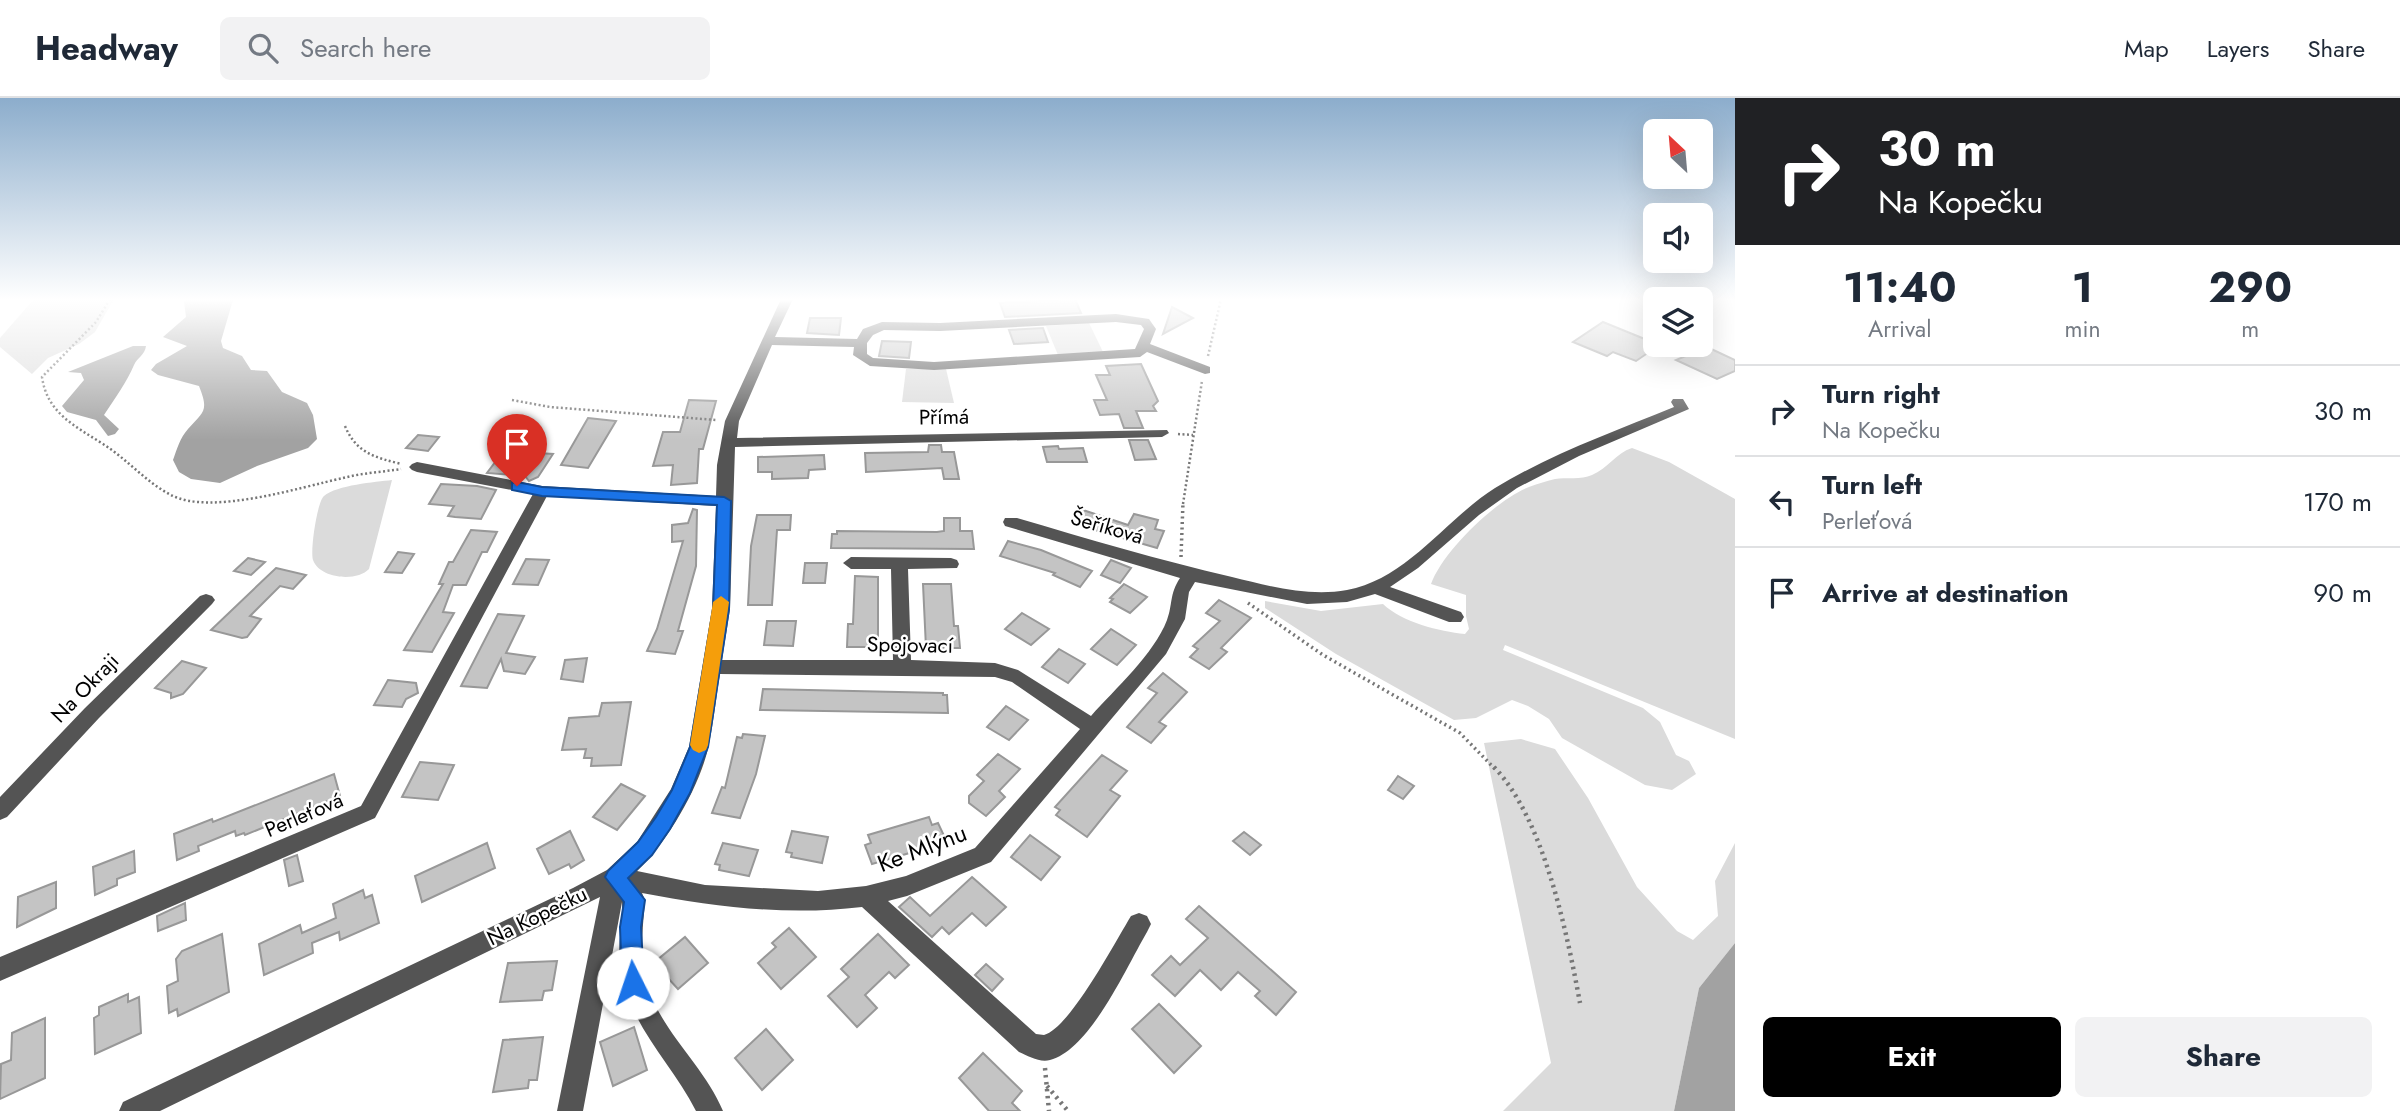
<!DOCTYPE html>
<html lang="en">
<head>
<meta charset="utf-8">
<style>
	:root { --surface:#fff; --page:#f2f2f3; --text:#1f2937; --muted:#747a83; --line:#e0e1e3; --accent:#000 }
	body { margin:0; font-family:Jost,sans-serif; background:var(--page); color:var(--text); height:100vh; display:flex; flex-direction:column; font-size:26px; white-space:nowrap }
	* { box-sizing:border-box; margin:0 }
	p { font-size:23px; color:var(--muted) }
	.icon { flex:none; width:38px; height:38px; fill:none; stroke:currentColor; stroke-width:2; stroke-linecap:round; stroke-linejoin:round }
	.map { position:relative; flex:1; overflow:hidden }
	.sheet { display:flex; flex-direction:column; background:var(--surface); width:665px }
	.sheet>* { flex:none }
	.hud { background:#202124; color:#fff; overflow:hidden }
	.needle { width:46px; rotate:334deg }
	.controls { position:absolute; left:1643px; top:21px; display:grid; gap:14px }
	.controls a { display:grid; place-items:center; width:70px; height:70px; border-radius:10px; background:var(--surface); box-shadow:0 7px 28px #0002; font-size:35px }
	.pin { position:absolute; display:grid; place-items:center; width:60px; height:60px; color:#fff; margin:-72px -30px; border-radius:50% 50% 50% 0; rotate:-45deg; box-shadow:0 0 7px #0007 }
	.pin .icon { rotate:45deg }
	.me { position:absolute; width:77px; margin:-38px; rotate:356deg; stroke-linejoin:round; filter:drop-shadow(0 0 5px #0008) }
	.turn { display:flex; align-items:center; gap:24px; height:147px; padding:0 28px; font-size:32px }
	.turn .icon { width:91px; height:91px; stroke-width:2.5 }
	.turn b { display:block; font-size:49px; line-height:60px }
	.eta { display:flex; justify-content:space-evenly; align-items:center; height:119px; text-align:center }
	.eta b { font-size:42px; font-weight:700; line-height:49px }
	.action { display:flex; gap:14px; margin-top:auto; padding:14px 28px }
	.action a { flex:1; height:80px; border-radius:10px; background:var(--accent); color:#fff; font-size:28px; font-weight:700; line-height:80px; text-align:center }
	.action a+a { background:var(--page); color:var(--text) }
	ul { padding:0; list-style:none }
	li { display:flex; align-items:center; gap:21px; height:91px; padding:0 28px; border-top:2px solid var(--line) }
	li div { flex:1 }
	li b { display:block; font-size:26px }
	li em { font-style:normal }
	header { display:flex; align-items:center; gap:42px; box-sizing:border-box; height:98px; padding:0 35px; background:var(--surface); border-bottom:2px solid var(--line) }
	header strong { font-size:33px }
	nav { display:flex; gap:38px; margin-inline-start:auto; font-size:24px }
	.search { width:490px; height:63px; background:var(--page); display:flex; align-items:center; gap:18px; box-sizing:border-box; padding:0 24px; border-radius:10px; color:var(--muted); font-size:26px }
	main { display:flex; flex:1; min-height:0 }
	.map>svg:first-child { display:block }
	.green { fill:#dbdbdb }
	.water { fill:#a2a2a2 }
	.building { fill:#c4c4c4; stroke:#989898; stroke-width:2 }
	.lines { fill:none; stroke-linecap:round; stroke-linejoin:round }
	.path-far2 { stroke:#767676; stroke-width:2.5; stroke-dasharray:2 2.5; stroke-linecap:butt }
	.path-far1 { stroke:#767676; stroke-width:3.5; stroke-dasharray:2 3.5; stroke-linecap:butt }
	.path { stroke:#767676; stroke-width:4.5; stroke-dasharray:2.5 4.5; stroke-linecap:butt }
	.minor { fill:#545454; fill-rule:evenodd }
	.route { fill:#1a73e8; stroke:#114b97; stroke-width:2 }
	.slow { fill:#f59e0b }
	.labels { text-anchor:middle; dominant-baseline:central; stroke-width:5; stroke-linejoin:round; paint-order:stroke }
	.street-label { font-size:21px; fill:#000; stroke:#fff }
	.near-street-label { font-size:24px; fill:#000; stroke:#fff }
</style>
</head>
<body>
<header>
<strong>Headway</strong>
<div class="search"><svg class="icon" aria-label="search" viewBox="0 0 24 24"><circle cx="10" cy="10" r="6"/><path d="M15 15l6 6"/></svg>Search here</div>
<nav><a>Map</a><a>Layers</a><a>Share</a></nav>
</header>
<main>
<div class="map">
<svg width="1735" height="1013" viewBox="0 0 1735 1013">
	<rect width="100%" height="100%" fill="#fff"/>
	<g class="green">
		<polygon points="34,201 114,201 95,234 79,246 48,260 32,276 0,249 0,240"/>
		<polygon points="1089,225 1104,256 1058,257 1046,228"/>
		<polygon points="906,271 946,271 954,305 902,304"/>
		<path d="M1632,350L1669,364L1735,401V641L1505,547L1503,552L1643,610L1660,624L1676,657L1689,663L1696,676L1672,692L1645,687L1562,640L1549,621L1528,608L1512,602L1476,620L1454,622L1336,556L1265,510V503L1321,513L1383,506C1403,525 1439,533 1465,536L1469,531L1466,518V497L1431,486C1443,453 1497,401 1529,389C1537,386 1546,383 1555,381C1566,379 1581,382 1592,377C1607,371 1616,355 1632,350Z"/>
		<path d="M392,382L369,471C357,484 320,481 313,462C310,453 317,404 324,398C337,387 375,384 392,382Z"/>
		<polygon points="1521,641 1555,651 1588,700 1637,789 1677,833 1693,842 1718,818 1715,783 1735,745 1735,845 1699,890 1674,1013 1503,1013 1551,965 1484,645"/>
	</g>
	<g class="water">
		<path d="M188,201L233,202L221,243L223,250L242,258L251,272L267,273L282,294L307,305L313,317L317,341L308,350L257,368L220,385L191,381L179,374L173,362C177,351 180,340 188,331C204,313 209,313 199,288L158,277L151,272L156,266L187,248L163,239L186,219L184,203Z"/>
		<path d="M133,248H146C145,257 137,260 134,267C127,284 115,300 104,317L119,331L115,336L108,338L96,322L67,314L62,308L84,282L81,275L68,274Z"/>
		<polygon points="1735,845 1735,1013 1674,1013 1699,890"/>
	</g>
	<g class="building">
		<polygon points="1075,201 1081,215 1005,219 1000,205"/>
		<polygon points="1172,209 1193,220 1163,236"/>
		<polygon points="810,220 841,220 839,237 807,235"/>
		<polygon points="1603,224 1652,244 1652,252 1636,263 1613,254 1607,258 1573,244"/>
		<polygon points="1043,230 1048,244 1014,246 1009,232"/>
		<polygon points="882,243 911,244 909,260 879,258"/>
		<polygon points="1707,249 1735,262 1735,273 1717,281 1676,262"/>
		<polygon points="1141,266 1158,303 1153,308 1156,313 1136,313 1143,330 1124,330 1119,316 1100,317 1094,302 1107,302 1096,277 1110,277 1106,268"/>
		<polygon points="689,302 716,303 703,351 699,351 697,385 671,387 673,367 653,368 663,334 680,334"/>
		<polygon points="588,320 616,323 588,370 561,367"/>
		<polygon points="418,337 439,339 428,353 406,350"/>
		<polygon points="1129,342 1148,342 1156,361 1135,362"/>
		<polygon points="929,347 941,347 942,354 954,354 959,381 944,381 942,370 866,374 865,355 928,354"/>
		<polygon points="1058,348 1059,351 1083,350 1087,364 1047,364 1043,349"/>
		<polygon points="537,355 553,356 538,379 529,383 525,378 487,375 499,359 524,362 526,359 534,359"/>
		<polygon points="824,357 825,371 809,372 808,380 772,381 772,374 758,374 758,359"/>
		<polygon points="441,386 477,388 496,392 481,421 455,419 448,418 454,408 429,406"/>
		<polygon points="693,411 697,412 696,468 678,533 683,533 675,556 647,553 657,531 683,443 672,444 672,427 688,425"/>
		<polygon points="1083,412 1128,427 1134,416 1158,422 1155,431 1164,433 1157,450 1074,426"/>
		<polygon points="757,417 791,417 790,432 777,432 772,507 748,507 751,448"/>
		<polygon points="944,420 960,420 960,433 972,433 974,451 831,450 832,436 837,436 837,433 937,434 944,433"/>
		<polygon points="471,432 497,434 487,454 482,454 466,487 453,487 443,514 454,515 432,554 404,552 443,486 439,486 449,464 453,464"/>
		<polygon points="1008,443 1041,452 1092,473 1080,489 1053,477 1055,475 1000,458"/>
		<polygon points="398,454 414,456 402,475 385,474"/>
		<polygon points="248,460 265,464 251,477 234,473"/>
		<polygon points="526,461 549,462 538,487 513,486"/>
		<polygon points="1111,462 1131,470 1120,485 1101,477"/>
		<polygon points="805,465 827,465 825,485 803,485"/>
		<polygon points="276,470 306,477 293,491 280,488 250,518 261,521 247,539 242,540 211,532"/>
		<polygon points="855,478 878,479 878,549 847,549 848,526 853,526"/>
		<polygon points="923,486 951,486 954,528 958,528 960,550 926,550"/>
		<polygon points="1124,486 1147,499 1130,515 1110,504 1113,501 1110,500"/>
		<polygon points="1219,502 1251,520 1221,550 1227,554 1209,571 1190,559 1198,551 1193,548 1220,523 1206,515"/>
		<polygon points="1022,515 1049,531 1031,547 1005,531"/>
		<polygon points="498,516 524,518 506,555 535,559 525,576 504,573 501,561 487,590 461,588"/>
		<polygon points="767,523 796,523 793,548 764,547"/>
		<polygon points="1111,531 1136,547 1117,567 1091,551"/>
		<polygon points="1059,551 1085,566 1068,585 1042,569"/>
		<polygon points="587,560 583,584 561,581 565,562"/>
		<polygon points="182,563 206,570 183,596 171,600 171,595 155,590"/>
		<polygon points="1163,575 1187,594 1159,624 1166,628 1151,645 1127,629 1157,595 1148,590"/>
		<polygon points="388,582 416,585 418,595 406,601 402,609 374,607"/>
		<polygon points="763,591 943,595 943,597 947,597 948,615 760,612"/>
		<polygon points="631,604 621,667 591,668 592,660 584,660 586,651 562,652 569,620 599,618 602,605"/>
		<polygon points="1006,608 1028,622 1009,642 987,629"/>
		<polygon points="743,636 765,638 756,676 740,720 712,715 722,689 725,690 737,639 742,640"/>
		<polygon points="998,656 1020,671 999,693 1005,699 986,718 969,705 969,698 984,683 977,677"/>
		<polygon points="1102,657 1127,673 1110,692 1120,698 1087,739 1056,717 1060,712 1055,709"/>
		<polygon points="420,664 454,667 438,702 402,699"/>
		<polygon points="334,676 340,698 245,737 244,735 236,738 235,733 198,748 199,753 177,762 174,736 212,721 213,724"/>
		<polygon points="1398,678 1414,688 1403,701 1388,692"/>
		<polygon points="621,686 645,698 617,732 593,719"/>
		<polygon points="929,719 932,727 938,725 947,744 872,766 865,747 871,745 868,737"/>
		<polygon points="570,733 584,762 571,770 569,766 549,776 537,751"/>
		<polygon points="792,733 828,739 822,765 791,759 792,755 786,754"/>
		<polygon points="1244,734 1261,747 1250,757 1233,743"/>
		<polygon points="1030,737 1060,759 1041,782 1011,759"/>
		<polygon points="487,745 495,770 422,804 415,778"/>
		<polygon points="723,745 758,752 749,778 719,772 720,767 715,766"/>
		<polygon points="134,753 135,774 117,781 117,787 95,797 93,769"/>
		<polygon points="297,757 303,783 289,788 284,762"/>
		<polygon points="972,779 1006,809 986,828 972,815 949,836 942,829 932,839 899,809 910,799 930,818"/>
		<polygon points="56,784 56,810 17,829 18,799"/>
		<polygon points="363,792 365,800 372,797 379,825 340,842 339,834 312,845 313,855 264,877 259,846 300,827 302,835 336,820 333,806"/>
		<polygon points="185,805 186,822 158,833 157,818"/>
		<polygon points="1199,808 1296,894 1276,917 1255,898 1260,893 1238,874 1221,892 1200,872 1175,898 1152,877 1171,858 1180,867 1208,840 1186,821"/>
		<polygon points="789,830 816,859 781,891 758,865 776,849 772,845"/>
		<polygon points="222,836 229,894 178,918 177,911 169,915 167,888 178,883 176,861 182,853"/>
		<polygon points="878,836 909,867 895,880 889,874 865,897 877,910 857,929 828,898 849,879 841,871"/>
		<polygon points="685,839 708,865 678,891 668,880 664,883 651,867"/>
		<polygon points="557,863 552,892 544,893 542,902 500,904 508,865"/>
		<polygon points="986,866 1003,881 992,893 975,877"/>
		<polygon points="128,896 128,904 139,899 141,935 95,956 94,920 99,917 99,909"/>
		<polygon points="1159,906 1201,948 1174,975 1132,931"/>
		<polygon points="45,920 45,980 0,1001 1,966 11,962 12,935"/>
		<polygon points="634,929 647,972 613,988 600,944"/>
		<polygon points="766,931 793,962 762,992 735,960"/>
		<polygon points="543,939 537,982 529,982 528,990 493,994 503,942"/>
		<polygon points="983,955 1022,993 1012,1005 1020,1013 989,1013 959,980"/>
	</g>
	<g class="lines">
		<g class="path-far2">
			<path d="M110,201L96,224L42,279C47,315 75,328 103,346C127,361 147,385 171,397C211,418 301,389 343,380C362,375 382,374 401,371"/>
			<polyline points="1208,258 1221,201"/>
			<polyline points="512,302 550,309 716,322"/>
			<path d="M345,328C356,355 376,360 402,366"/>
			<polyline points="1178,336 1193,337"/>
			<polyline points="1183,406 1202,283"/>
		</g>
		<g class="path-far1">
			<polyline points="1181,459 1183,404"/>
			<polyline points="1248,505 1323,557 1460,635 1495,671"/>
		</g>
		<g class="path">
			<path d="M1494,669C1544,721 1567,835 1580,905"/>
			<polyline points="1045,970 1049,1013"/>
			<polyline points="1047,988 1068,1013"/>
		</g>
		<g class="minor">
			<path d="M781,201H793L775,239L857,241L863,231L882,224L940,225L1116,216L1149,221L1156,231L1150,246L1210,269V275L1205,276L1147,254L1140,259L934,272L870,268L853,257L854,249L772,247L739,323L737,340L1167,332L1169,335L1162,339L735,349L730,511L722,562H893L891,471H851L843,465L851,459L951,460L957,462L959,466L957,470L908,471L911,562L995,565L1018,572L1091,618C1115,591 1154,556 1167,522C1173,506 1169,497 1180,480L1005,428L1003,424L1005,420H1017C1088,441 1159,462 1232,479C1269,488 1309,499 1347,492C1407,481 1446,421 1495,390C1551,356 1613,334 1674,309L1671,304L1673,301H1683L1689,311L1579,358L1517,390L1479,417L1418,470L1390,489L1461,514L1464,519L1461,524H1449L1375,496L1347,504L1307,506L1195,484L1189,494L1185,521L1166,556L991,764L907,798L888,803L1036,936L1044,937C1070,930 1115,844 1131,818L1139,815L1147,818L1151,826L1147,834C1127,868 1090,952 1050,962C1040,965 1028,958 1019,954L862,809C788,818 715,809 642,795L645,802C643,829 639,857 646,883C659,932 704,967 723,1013H696C671,964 628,926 620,869C617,847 623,825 622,804L583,1013H557L600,799L160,1013H119L123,1004L573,790L607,772L637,744L671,691L689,649L712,511L716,408L547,398L375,720L0,883V859L361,708L533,396L417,374L412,372L409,369L412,366L417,364L542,388L716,398L717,367L725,323ZM1116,224L1141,227L1144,231L1135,251L934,264L873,260L867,256V245L873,237L884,232L940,233ZM720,576L995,579L1012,584L1080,631L975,750L906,778L866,788L818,793L705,787L637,773C667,745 701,687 709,646C714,623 716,599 720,576Z"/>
			<polygon points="206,496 212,498 215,502 212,506 99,620 7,719 0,722 0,699 85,610 200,498"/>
		</g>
	</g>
	<linearGradient id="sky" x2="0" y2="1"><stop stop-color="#8cadcc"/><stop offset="0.59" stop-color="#fff"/><stop offset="1" stop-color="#fff" stop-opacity="0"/></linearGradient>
	<rect width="1735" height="342" fill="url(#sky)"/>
	<polygon class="route" points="517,384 542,389 724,399 731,403 729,511 708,649 690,695 670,731 652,757 628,780 645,802 641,829 644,885 641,893 633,896 625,893 622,885 620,829 624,804 605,779 608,773 638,744 656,719 672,692 690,649 713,511 717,407 542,398 512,392 512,385"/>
	<polygon class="slow" points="721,498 729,504 708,647 706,652 699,655 693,652 690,647 713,504"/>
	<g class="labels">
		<g class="street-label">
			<text transform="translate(944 319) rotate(-1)">Přímá</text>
			<text transform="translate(1107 429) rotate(16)">Šeříková</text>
			<text transform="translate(910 547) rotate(1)">Spojovací</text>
			<text transform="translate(85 590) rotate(-46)">Na Okraji</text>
			<text transform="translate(304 717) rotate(-23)">Perleťová</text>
			<text transform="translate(537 818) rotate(-26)">Na Kopečku</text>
		</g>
		<g class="near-street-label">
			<text transform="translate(922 750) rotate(-21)">Ke Mlýnu</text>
		</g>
	</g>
</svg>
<div class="controls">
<a><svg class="needle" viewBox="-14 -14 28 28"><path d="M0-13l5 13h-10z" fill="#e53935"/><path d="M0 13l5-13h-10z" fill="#747a83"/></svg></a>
<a><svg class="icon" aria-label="sound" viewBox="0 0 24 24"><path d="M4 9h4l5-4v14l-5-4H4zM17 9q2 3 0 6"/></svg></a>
<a><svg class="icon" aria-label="layers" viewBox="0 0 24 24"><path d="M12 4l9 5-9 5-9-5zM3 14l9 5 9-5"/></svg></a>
</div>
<div class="pin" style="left:517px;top:388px;background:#d93025"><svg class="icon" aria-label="arrive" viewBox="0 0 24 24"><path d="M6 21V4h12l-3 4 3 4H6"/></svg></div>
<svg class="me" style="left:633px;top:885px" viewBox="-20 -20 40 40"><circle r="19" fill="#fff"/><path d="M0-13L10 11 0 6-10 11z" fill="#1a73e8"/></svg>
</div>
<section class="sheet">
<div class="hud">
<div class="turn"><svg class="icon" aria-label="right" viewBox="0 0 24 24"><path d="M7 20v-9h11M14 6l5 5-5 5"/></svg><div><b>30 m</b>Na Kopečku</div></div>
</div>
<div class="eta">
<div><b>11:40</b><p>Arrival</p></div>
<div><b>1</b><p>min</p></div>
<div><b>290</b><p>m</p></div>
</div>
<ul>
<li><svg class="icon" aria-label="right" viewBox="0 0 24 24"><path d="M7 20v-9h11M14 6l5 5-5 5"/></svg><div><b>Turn right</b><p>Na Kopečku</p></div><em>30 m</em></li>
<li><svg class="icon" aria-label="left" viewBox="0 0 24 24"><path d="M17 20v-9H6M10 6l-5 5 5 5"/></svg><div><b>Turn left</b><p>Perleťová</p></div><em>170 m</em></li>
<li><svg class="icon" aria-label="arrive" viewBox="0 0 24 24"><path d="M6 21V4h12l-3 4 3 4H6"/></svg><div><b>Arrive at destination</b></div><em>90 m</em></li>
</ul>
<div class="action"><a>Exit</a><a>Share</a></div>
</section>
</main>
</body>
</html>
